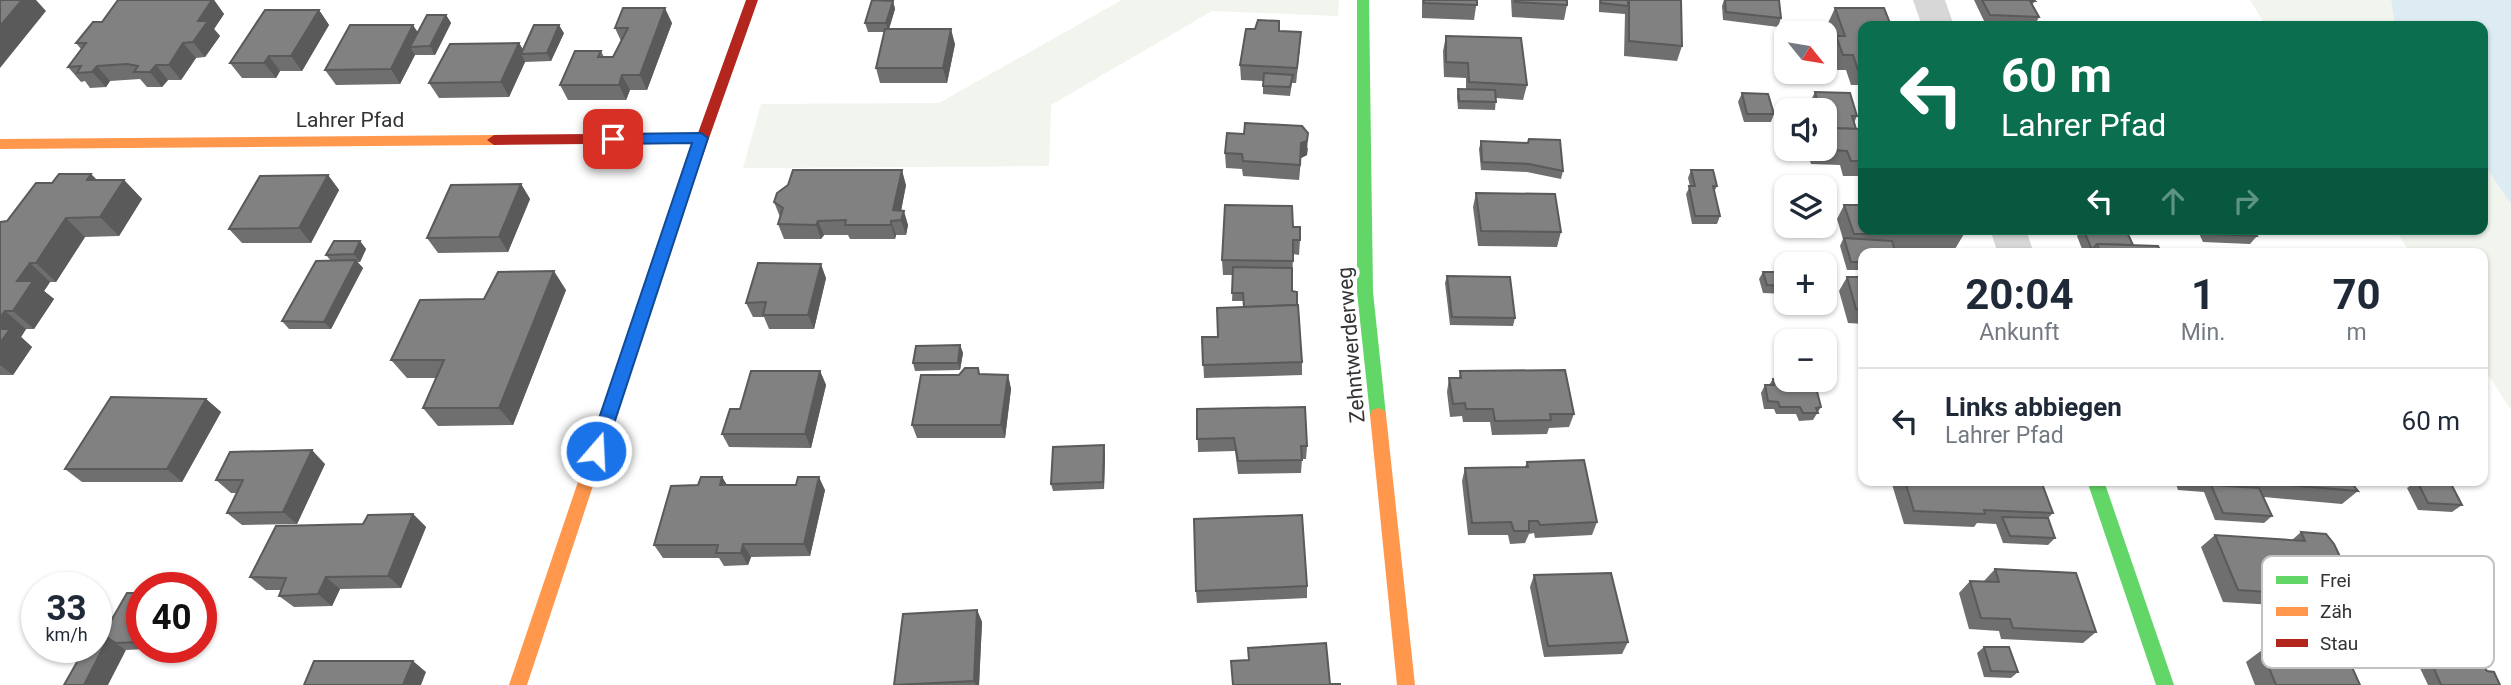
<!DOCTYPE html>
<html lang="de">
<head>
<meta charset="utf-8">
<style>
	:root { --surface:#fff; --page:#f2f2f3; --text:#1f2937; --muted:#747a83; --line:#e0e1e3 }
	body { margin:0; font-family:Roboto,sans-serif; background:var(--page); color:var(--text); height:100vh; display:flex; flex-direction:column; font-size:26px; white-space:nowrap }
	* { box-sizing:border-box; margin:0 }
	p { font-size:23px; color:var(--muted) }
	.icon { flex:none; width:38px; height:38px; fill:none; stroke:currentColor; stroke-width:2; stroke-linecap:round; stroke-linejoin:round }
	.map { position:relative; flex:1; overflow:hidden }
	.drawer { position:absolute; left:1858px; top:248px; width:630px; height:238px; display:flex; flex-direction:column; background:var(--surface); border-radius:14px; box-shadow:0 2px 5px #0004 }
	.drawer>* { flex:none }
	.hud { position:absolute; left:1858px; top:21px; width:630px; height:214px; border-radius:14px; box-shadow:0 2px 5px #0004; background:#0b6e4f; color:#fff; overflow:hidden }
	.needle { width:46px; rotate:120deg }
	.fabs { position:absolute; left:1774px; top:21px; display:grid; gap:14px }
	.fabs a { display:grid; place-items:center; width:63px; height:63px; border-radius:14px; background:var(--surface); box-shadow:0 2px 5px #0004; font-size:35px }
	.speed { position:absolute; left:21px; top:572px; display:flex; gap:14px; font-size:35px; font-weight:700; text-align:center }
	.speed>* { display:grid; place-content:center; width:91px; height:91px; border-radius:50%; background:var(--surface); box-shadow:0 2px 5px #0004; line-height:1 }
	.speed small { font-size:18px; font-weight:400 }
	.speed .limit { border:10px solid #d22; background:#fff; color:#111 }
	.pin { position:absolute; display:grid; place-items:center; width:60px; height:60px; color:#fff; margin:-30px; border-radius:14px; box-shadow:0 4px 10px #0006 }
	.me { position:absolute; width:77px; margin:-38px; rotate:19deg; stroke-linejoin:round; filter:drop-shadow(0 0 5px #0008) }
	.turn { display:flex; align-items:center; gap:24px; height:147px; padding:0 28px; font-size:32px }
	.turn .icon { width:91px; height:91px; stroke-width:2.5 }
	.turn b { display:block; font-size:49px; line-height:60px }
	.lanes { display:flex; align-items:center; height:66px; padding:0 28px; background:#0003; justify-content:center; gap:35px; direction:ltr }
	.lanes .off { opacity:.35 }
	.eta { display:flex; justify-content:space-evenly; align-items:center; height:119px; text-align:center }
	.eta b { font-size:42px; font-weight:700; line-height:49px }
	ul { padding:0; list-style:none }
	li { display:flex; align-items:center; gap:21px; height:105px; padding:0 28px; border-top:2px solid var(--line) }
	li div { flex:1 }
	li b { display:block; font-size:26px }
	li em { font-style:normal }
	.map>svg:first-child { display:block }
	.green { fill:#f1f5ed }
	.water { fill:#ddebf3 }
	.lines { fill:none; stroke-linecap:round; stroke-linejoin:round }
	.street { fill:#d7d7d7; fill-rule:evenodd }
	.fast { fill:#63d668; fill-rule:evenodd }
	.slow { fill:#ff974d; fill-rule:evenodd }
	.jam { fill:#b3261e; fill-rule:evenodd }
	.wall { fill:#6f6f6f }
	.shaded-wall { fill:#5a5a5a }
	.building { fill:#818181; stroke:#5a5a5a; stroke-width:2 }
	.route { fill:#1a73e8; stroke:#114b97; stroke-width:2 }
	.labels { text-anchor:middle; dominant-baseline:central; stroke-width:7; stroke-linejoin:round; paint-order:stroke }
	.street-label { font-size:21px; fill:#333; stroke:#fff }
	.key { fill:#fff; stroke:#c2c2c2; stroke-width:2 }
	.key-label { font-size:19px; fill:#333 }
</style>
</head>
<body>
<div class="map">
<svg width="2511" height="685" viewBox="0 0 2511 685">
	<rect width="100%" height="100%" fill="#fff"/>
	<g class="green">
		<polygon points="1122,0 1339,0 1338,16 1212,11 1051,105 1049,166 743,168 761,104 939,103"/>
		<polygon points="2250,0 2391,0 2395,26 2266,26"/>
		<polygon points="2483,163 2511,204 2511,410 2483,367 2483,254 2411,254 2395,229 2483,229"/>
	</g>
	<polygon class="water" points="2391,0 2511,0 2511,204 2483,163 2483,26 2395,26"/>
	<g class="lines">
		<g class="street">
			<polygon points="1913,0 1945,0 1954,26 1922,26"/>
			<polygon points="1990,229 2026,229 2034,254 1998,254"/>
		</g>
		<g class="fast">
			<polygon points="1357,0 1369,0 1373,292 1386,415 1384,420 1378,422 1372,420 1370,415 1357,292"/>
			<polygon points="2087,481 2104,481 2174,685 2156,685"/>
		</g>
		<g class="slow">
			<polygon points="494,135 501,140 494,145 0,149 0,139"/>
			<polygon points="680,197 687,202 527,685 509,685 673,202"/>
			<polygon points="1378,408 1384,410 1386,415 1415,685 1397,685 1370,415 1372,410"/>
		</g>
		<polygon class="jam" points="746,0 758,0 685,206 675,206 673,202 694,143 494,145 487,140 494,135 698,133"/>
	</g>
	<g class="wall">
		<polygon points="118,0 214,0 224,14 214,29 220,36 205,57 196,58 181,80 168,80 162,87 147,87 140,79 110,81 106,87 90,88 85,81 81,82 68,67 81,49 76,43 102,22"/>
		<polygon points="1422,0 1477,0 1474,20 1422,18"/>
		<polygon points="1511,0 1567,0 1567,5 1564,20 1512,17"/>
		<polygon points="1599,0 1681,0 1682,46 1677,61 1624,56 1625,14 1599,12"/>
		<polygon points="1724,0 1779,0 1781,18 1778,27 1723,20 1722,6"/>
		<polygon points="1974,0 2034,0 2035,1 2032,5 2039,17 2035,25 2068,26 2004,26 2005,24 1985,23"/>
		<polygon points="893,1 895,9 889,29 955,44 947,83 880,83 876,68 885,32 868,32 865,23"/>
		<polygon points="1835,8 1890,23 1864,26 1864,85 1851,85 1846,70 1836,70 1829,51 1834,40 1828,23"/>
		<polygon points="319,10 329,25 302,71 280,71 276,78 242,78 230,63"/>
		<polygon points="446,15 451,23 435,55 415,55 400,84 336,85 325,70 418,32"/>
		<polygon points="1279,21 1279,31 1301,32 1296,83 1292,83 1290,96 1263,94 1263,81 1241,80 1240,65 1255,29"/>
		<polygon points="672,23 647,90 630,90 626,100 568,100 560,85 601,51 604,57 613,57 621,41 615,28"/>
		<polygon points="564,33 551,61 525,62 509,97 439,98 429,83 519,43 523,49"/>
		<polygon points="1446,36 1527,85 1523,100 1496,98 1495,110 1458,109 1457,97 1458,89 1466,89 1466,78 1444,77 1443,51"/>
		<polygon points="1815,92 1857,116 1854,123 1856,129 1864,129 1864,176 1843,176 1840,165 1811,164 1806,149 1825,149 1825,110 1814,110 1811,100"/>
		<polygon points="1742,93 1774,114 1771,122 1744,122 1738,102"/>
		<polygon points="1481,141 1563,171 1561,179 1527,172 1481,170 1479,149"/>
		<polygon points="1308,148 1307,155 1301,158 1299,180 1243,176 1242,169 1226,168 1225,153"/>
		<polygon points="1691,170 1717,186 1714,192 1720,216 1717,224 1692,224 1686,194 1690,186 1688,178"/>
		<polygon points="91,174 97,180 124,180 142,199 119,236 85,237 56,282 50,282 44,291 54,299 34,329 26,329 21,337 32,347 13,375 0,375 0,222 7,221 52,183"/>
		<polygon points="328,175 339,190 311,243 242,243 229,229"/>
		<polygon points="521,184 530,199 508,252 438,253 427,238"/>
		<polygon points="906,185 901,211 908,225 906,235 896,235 895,239 850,239 848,235 824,235 821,239 784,239 778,224 780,217 774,202"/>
		<polygon points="1476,193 1561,232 1557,247 1478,246 1473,207"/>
		<polygon points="1864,194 1864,229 1964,234 1955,249 1894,248 1864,254 1864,270 1847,270 1840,246 1843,239 1837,219 1844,205 1858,205"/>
		<polygon points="1293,227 1300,240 1299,255 1293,254 1292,291 1302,362 1302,375 1204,378 1202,337 1218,337 1243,307 1243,301 1232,301 1233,275 1223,275 1222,260"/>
		<polygon points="2082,229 2110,229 2133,245 2162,254 2084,254 2077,236"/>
		<polygon points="2197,229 2253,229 2257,236 2250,244 2203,242"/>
		<polygon points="360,241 366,249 360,262 357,262 363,268 331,329 289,329 282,321 331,261 326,255"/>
		<polygon points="1763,272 1787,272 1786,294 1763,293 1759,279"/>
		<polygon points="1447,276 1515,318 1513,326 1450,325 1445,283"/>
		<polygon points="1847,277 1864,277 1864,324 1848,323 1839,291"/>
		<polygon points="826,278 814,329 769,329 764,317 753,317 746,303"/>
		<polygon points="566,290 513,425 438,426 423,408 436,378 407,378 391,360 484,299"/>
		<polygon points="960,345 963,353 960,370 915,371 913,363"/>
		<polygon points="820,371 826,385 811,448 729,447 722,434"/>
		<polygon points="1460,371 1574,414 1569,427 1549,428 1547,434 1492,435 1490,422 1463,422 1462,416 1450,417 1447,392 1449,378 1459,378"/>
		<polygon points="980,374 1008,375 1011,389 1005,438 917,438 912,425"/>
		<polygon points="1773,379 1821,407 1813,420 1799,421 1796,414 1776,414 1774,409 1764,409 1761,393 1765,385 1769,385"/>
		<polygon points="206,399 221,412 182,482 82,482 65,469"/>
		<polygon points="1197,409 1307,446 1306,459 1302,459 1301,473 1238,474 1235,451 1198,452"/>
		<polygon points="1105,453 1104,489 1053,491 1051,484"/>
		<polygon points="1527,462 1597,522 1592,535 1535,538 1534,533 1529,534 1525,543 1510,544 1508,535 1468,535 1462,481 1465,468 1525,467"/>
		<polygon points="325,464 297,524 242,525 227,513 237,493 231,493 216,480"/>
		<polygon points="722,477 727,485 825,490 810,556 751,557 748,565 724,566 719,558 663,558 654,545 698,485"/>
		<polygon points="1891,481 2041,481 2053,513 2048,518 2055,538 2048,545 2003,543 1996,524 1977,523 1974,527 1904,524"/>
		<polygon points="2175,481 2350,481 2358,491 2342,504 2264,497 2272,516 2264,523 2215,520 2204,492 2178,490"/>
		<polygon points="2416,481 2433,481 2462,505 2452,512 2418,510 2407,488"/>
		<polygon points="413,514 426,527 401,588 340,589 332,606 294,607 279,596 281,590 266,590 250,577 363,524"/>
		<polygon points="2301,532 2360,598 2343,610 2355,638 2345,644 2288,640 2275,605 2223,602 2201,547 2215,535 2292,540"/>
		<polygon points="1995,569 2096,632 2083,643 2001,639 1999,631 1969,629 1959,593 1970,581 1984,581"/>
		<polygon points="1534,575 1628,642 1622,654 1544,657 1530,587"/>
		<polygon points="1307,586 1307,598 1197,603 1196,591"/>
		<polygon points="142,593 142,648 147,648 146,649 126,650 101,638"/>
		<polygon points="977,610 982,622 979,685 894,685"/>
		<polygon points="1984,647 2018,672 2011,678 1984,677 1977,653"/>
		<polygon points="2262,650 2360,685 2255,685 2246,662"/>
		<polygon points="2429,657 2487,671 2500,685 2428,685 2418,664"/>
	</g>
	<g class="shaded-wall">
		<polygon points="22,0 36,0 46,11 0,68 0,26"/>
		<polygon points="212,0 214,0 224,14 214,29 220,36 205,57 193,42 198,21"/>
		<polygon points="893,1 895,9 888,32 886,23"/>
		<polygon points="665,8 672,23 647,90 640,75"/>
		<polygon points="319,10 329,25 302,71 291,56"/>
		<polygon points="446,15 451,23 435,55 430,46"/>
		<polygon points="413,25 423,40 410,47 415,55 400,84 391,69"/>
		<polygon points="559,25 564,33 551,61 547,53"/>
		<polygon points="951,29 955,44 947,83 943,68"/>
		<polygon points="1301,32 1300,47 1296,83 1297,68"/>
		<polygon points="183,43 196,58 181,80 169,65"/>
		<polygon points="519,43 525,54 521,54 525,62 509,97 501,82"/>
		<polygon points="269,56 280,71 276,78 264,63"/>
		<polygon points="156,65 168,80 162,87 150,72"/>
		<polygon points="97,66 110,81 106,87 92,72"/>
		<polygon points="622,75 630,90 626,100 619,85"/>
		<polygon points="1308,133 1307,155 1301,158 1299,180 1301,143"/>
		<polygon points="902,170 906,185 899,221 893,210"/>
		<polygon points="91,174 109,193 87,180"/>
		<polygon points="328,175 339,190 311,243 299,228"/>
		<polygon points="124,180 142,199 119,236 100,217"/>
		<polygon points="521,184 530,199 508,252 499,237"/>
		<polygon points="904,211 908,225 906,235 901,220"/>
		<polygon points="66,218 85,237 56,282 36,263"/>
		<polygon points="818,221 824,235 821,239 816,225"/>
		<polygon points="891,221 896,235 895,239 891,225"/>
		<polygon points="360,241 366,249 360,262 354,254"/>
		<polygon points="356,260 363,268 331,329 324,322"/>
		<polygon points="30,263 50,282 44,291 54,299 34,329 13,311 17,281"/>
		<polygon points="821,264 826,278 814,329 808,315"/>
		<polygon points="554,271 566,290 513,425 499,408"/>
		<polygon points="5,311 26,329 21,337 32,347 13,375 0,365 0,317"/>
		<polygon points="960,345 963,353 960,370 958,363"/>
		<polygon points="820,371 826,385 811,448 805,434"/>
		<polygon points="1008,375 1011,389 1005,438 1001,425"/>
		<polygon points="206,399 221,412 182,482 167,469"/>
		<polygon points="1104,445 1105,453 1104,489 1103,482"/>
		<polygon points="312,450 325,464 297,524 283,512"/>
		<polygon points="722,477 730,490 720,485"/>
		<polygon points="819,477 825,490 810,556 804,544"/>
		<polygon points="413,514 426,527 401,588 388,576"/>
		<polygon points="743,544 751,557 748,565 741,553"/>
		<polygon points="326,577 340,589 332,606 318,594"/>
		<polygon points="977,610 982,622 979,685 976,685 974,681"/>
		<polygon points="142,633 142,646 137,642"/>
		<polygon points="108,638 126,650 108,685 84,685"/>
		<polygon points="413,661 426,672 421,685 403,685"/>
	</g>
	<g class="building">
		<polygon points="0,0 22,0 0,26"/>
		<polygon points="118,0 212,0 198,21 208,21 193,42 183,43 169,65 156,65 150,72 134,72 138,66 127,64 97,66 92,72 77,73 81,66 68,67 86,43 76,43 93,22 102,22"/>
		<polygon points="872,0 893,1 886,23 865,23"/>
		<polygon points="1424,0 1477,0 1477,5 1424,3"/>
		<polygon points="1515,0 1567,0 1567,5 1515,2"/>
		<polygon points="1601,0 1628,0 1628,6 1601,3"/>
		<polygon points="1629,0 1681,0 1682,46 1629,41"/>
		<polygon points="1725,0 1779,0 1781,18 1726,12"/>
		<polygon points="1982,0 2034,0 2035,1 2030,1 2039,17 1990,15"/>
		<polygon points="623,8 665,8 640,75 622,75 619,85 560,85 575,51 601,51 598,57 613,57 628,28 615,28"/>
		<polygon points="1835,8 1884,8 1890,23 1899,24 1900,26 1864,26 1864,70 1858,70 1853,55 1843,55 1836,36 1845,36"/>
		<polygon points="265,10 319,10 291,56 269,56 264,63 230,63"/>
		<polygon points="427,15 446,15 430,46 410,47"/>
		<polygon points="1258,20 1279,21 1279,31 1301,32 1297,68 1240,65 1246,29 1255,29"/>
		<polygon points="2006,24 2068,26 2006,26"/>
		<polygon points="350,25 413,25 391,69 325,70"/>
		<polygon points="534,25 559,25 547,53 521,54"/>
		<polygon points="885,29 951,29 943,68 876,68"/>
		<polygon points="1446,36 1521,38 1527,85 1469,82 1468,63 1446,62"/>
		<polygon points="519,43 501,82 429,83 450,44"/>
		<polygon points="1264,73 1293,75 1290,87 1263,86"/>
		<polygon points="1458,89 1495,90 1496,102 1459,101"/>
		<polygon points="1815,92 1850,93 1857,116 1852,116 1856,129 1825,128 1825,110 1820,110"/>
		<polygon points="1742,93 1768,94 1774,114 1747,114"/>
		<polygon points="1245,123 1302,126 1308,133 1307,141 1301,143 1300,165 1243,161 1242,154 1225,153 1227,133 1244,134"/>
		<polygon points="1825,128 1864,129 1864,161 1851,161 1847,151 1818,149 1825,149"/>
		<polygon points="1529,139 1560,140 1563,171 1529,164 1482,162 1481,141 1528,143"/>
		<polygon points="793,170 902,170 893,210 904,211 901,220 891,221 891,225 845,225 846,220 818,221 816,225 778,224 783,208 774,202 777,193 788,185"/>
		<polygon points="1691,170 1713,170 1717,186 1713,186 1720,216 1695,216 1689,186 1695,186"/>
		<polygon points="59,174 91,174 87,180 124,180 100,217 66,218 36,263 30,263 17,281 33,281 13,311 5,311 0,317 0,222 7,221 36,183 52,183"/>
		<polygon points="328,175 299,228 229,229 260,176"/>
		<polygon points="521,184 499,237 427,238 451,185"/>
		<polygon points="1476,193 1555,194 1561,232 1481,231"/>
		<polygon points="1225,205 1292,206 1293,227 1300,227 1300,240 1293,240 1293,261 1222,260"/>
		<polygon points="1844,205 1864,205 1864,229 1962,229 1964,234 1854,234"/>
		<polygon points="2083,229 2126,230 2133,245 2097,244 2092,250"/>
		<polygon points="2207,229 2253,229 2257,236 2209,234"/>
		<polygon points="1844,238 1892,241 1896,254 1864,254 1864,262 1851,262"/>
		<polygon points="334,241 360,241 354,254 326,255"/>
		<polygon points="2097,244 2158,246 2162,254 2101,254"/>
		<polygon points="356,260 324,322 282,321 316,261"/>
		<polygon points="758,263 821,264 808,315 763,315 766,302 746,303"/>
		<polygon points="1233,267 1292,268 1292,291 1297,292 1297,305 1244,307 1243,293 1232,293"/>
		<polygon points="554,271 499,408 423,408 444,360 391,360 420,300 484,299 498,272"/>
		<polygon points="1763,272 1787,272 1787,286 1767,285"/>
		<polygon points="1447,276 1510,277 1515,318 1452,317"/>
		<polygon points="1847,277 1864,277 1864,310 1856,309"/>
		<polygon points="1298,305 1302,362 1203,365 1202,337 1218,337 1217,308"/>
		<polygon points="0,329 10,329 0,343"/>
		<polygon points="960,345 958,363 913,363 916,346"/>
		<polygon points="965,368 978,368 979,374 1008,375 1001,425 912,425 921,375 959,375"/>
		<polygon points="1565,370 1574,414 1550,414 1551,420 1495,421 1493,409 1466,409 1465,403 1453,404 1449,378 1461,378 1460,371"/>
		<polygon points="751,371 820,371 805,434 722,434 730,409 740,409"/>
		<polygon points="1773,379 1814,380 1821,407 1816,408 1818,413 1803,413 1800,407 1780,407 1778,402 1768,401 1765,385 1774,385"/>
		<polygon points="111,397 206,399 167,469 65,469"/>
		<polygon points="1305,407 1307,446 1301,446 1302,460 1238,461 1234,438 1197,439 1197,409"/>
		<polygon points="1104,445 1103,482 1051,484 1053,447"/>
		<polygon points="312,450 283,512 227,513 243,480 216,480 230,452"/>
		<polygon points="1584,460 1597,522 1540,525 1538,521 1529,521 1529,531 1514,531 1511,522 1472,523 1465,468 1528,467 1527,462"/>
		<polygon points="701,477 722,477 720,485 796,485 798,477 819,477 804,544 743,544 741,553 716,553 718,545 654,545 671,486 698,485"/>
		<polygon points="1905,481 2041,481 2053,513 1984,510 1985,514 1914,511"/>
		<polygon points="2240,481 2350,481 2358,491"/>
		<polygon points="2417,481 2450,482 2462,505 2428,503"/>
		<polygon points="2211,485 2259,488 2272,516 2223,513"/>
		<polygon points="413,514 388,576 326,577 318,594 279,596 286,578 250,577 276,526 363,524 368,515"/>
		<polygon points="1302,515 1307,586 1196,591 1194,519"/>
		<polygon points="2002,517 2048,518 2055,538 2010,536"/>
		<polygon points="2301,532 2326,534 2334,544 2360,598 2238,590 2215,535 2305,541"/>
		<polygon points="1995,569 2076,573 2096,632 2013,628 2010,619 1981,618 1970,581 1999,582"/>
		<polygon points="1611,573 1628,642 1548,646 1534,575"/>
		<polygon points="127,593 142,593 142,633 137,642 116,643 108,638 101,638"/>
		<polygon points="977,610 974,681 894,685 903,614"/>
		<polygon points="96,638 108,638 84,685 64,685 85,648 96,648"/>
		<polygon points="1326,643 1330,684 1340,684 1340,685 1233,685 1231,661 1249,660 1248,648"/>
		<polygon points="1984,647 2009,647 2018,672 1991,671"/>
		<polygon points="2262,650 2347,656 2360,685 2276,685"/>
		<polygon points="2429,657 2482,663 2487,671 2494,672 2500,685 2441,685"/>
		<polygon points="314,661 413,661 403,685 304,685"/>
	</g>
	<polygon class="route" points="701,133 708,138 605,451 602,456 590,456 588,451 692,143 613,144 606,139 613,134"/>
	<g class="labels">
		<g class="street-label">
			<text x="350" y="120">Lahrer Pfad</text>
			<text transform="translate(1351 345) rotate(-95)">Zehntwerderweg</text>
		</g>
	</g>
	<rect x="2262" y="556" width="232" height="112" rx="10" class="key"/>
	<rect x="2276" y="576" width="32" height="8" fill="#63d668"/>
	<rect x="2276" y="607" width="32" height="9" fill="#ff974d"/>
	<rect x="2276" y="639" width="32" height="8" fill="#b3261e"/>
	<g class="key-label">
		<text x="2320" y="587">Frei</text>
		<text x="2320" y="618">Zäh</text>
		<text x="2320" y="650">Stau</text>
	</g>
</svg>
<div class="fabs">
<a><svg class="needle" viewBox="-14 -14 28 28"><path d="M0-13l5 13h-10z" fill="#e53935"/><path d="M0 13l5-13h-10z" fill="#747a83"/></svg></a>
<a><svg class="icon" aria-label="sound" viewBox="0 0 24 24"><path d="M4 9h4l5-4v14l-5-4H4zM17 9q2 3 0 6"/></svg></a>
<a><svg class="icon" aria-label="layers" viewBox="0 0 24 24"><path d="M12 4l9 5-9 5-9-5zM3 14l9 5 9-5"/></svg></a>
<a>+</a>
<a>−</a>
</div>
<div class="speed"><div>33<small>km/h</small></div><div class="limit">40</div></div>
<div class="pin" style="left:613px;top:139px;background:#d93025"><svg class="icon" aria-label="arrive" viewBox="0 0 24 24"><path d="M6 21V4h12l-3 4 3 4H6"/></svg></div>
<svg class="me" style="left:596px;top:451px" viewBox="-20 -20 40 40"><circle r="17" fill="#1a73e8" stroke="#fff" stroke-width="3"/><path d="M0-11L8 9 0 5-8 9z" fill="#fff"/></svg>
<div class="hud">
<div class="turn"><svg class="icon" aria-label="left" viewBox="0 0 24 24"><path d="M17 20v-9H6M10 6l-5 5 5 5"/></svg><div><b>60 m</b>Lahrer Pfad</div></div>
<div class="lanes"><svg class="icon" aria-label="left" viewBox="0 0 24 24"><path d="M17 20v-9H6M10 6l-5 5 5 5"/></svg><svg class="icon off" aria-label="ahead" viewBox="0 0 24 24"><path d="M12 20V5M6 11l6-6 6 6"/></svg><svg class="icon off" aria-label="right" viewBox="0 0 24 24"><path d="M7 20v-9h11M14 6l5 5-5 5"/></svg></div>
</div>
<section class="drawer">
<div class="eta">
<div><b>20:04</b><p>Ankunft</p></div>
<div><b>1</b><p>Min.</p></div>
<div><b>70</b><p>m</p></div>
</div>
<ul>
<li><svg class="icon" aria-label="left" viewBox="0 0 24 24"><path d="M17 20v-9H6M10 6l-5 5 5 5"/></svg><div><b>Links abbiegen</b><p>Lahrer Pfad</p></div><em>60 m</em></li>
</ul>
</section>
</div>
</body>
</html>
